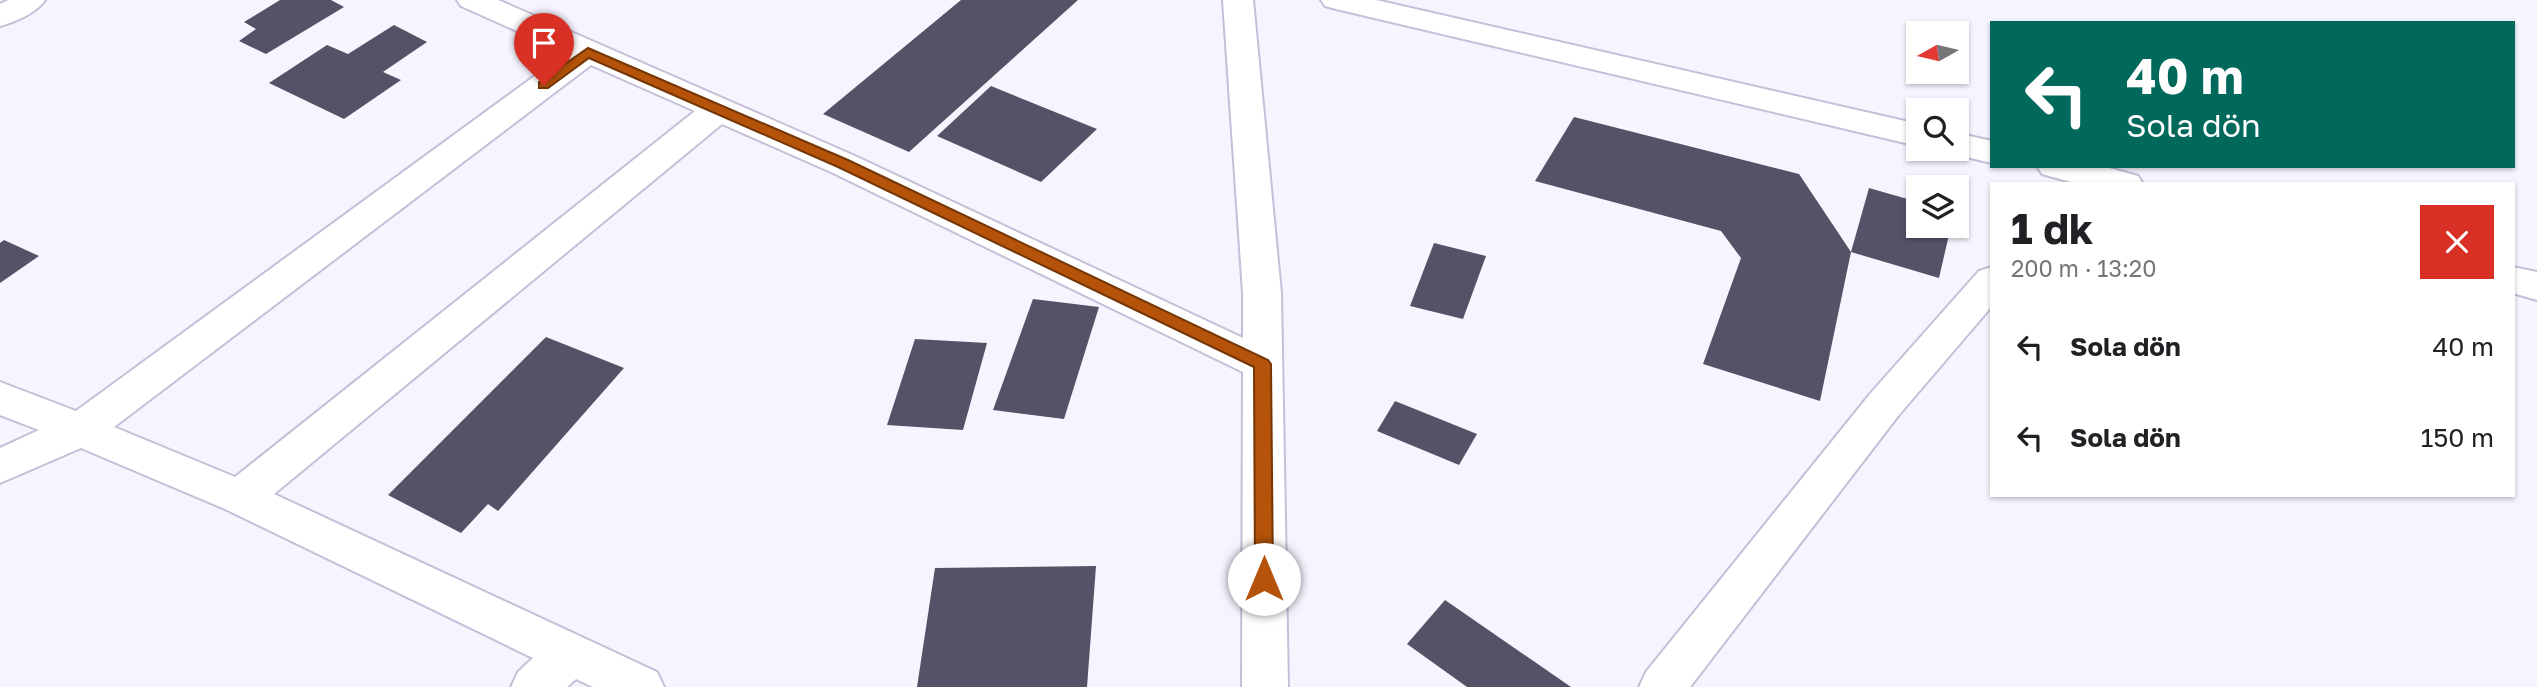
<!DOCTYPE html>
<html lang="tr">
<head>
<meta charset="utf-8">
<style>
	:root { --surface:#fff; --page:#f6f6f6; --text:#202124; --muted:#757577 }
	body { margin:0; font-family:"Golos Text",sans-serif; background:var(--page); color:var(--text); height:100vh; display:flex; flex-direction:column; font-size:26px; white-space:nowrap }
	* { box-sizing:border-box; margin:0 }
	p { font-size:23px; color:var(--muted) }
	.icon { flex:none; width:38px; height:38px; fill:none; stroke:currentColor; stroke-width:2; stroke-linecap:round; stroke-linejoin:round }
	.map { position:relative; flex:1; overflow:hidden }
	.drawer { position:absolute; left:1990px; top:182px; width:525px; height:315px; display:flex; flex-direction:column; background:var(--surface); border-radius:0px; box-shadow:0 2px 5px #0004 }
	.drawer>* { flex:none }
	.guide { position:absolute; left:1990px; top:21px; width:525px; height:147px; border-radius:0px; box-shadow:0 2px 5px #0004; background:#00695c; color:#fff; overflow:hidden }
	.needle { width:46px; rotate:262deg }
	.fabs { position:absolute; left:1906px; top:21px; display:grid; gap:14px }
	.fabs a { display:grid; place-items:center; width:63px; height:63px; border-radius:0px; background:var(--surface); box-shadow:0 2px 5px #0004; font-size:35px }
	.pin { position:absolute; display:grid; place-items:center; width:60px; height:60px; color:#fff; margin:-72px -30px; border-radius:50% 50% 50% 0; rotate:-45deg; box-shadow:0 0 7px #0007 }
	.pin .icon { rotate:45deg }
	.me { position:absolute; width:77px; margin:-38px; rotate:0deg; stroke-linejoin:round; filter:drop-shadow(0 0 5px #0008) }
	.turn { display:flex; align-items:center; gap:24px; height:147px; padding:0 21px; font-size:32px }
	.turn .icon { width:91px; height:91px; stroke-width:2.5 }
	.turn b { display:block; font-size:49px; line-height:60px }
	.round { display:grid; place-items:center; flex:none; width:74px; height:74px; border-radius:0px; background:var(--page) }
	.overview { display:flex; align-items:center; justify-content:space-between; height:119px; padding:0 21px }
	h1 { font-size:42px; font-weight:700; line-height:52px }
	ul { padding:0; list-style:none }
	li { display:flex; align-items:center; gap:21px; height:91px; padding:0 21px }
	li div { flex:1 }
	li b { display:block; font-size:26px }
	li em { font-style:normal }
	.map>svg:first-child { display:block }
	.building { fill:#575167 }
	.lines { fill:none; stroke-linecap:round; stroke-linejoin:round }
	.minor-casing { stroke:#c5bfd9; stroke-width:4 }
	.minor { fill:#fff; fill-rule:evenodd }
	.route { fill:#b45309; stroke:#753606; stroke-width:2 }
</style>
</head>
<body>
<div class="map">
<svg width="2537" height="687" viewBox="0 0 2537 687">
	<rect width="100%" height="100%" fill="#f6f4fe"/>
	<g class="building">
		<polygon points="280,0 331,0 344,7 266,54 239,41 256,29 244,22"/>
		<polygon points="961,0 1078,0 909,152 823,114"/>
		<polygon points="394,25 427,42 383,72 401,80 344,119 269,83 327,45 348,54"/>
		<polygon points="991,86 1097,129 1041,182 937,136"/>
		<polygon points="1574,117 1799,174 1851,252 1820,401 1703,364 1741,258 1721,231 1535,181"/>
		<polygon points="1869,188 1918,202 1918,226 1951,226 1939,278 1851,252"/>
		<polygon points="4,240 39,256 0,283 0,243"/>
		<polygon points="1434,243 1486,256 1463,319 1410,306"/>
		<polygon points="1033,299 1099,307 1064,419 993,410"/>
		<polygon points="546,337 624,368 498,511 488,504 461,533 388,495"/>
		<polygon points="915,339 987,343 963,430 887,425"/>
		<polygon points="1395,401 1477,434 1459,465 1377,431"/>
		<polygon points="1096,566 1087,687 917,687 935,568"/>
		<polygon points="1445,600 1571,687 1467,687 1407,644"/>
	</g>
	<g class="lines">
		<g class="minor-casing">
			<g id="minor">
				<path d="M8,0H45C36,13 15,22 0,26V4Z"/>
				<path d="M457,0H498L855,156L1243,338V293L1223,0H1253L1281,293L1288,687H1242L1243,372L831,172L722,124L274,494L657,672L664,687H593L576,679L567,687H511L518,672L533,658L225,509L81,448L0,483V448L39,430L0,415V382L76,411L566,53L461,6ZM591,65L695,111L235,477L114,427Z"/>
				<polygon points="1321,0 1376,0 1918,124 1918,146 1336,9 1325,6"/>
				<polygon points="1956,133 1992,141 1992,163 1944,152 1942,149 1956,149"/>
				<polygon points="2037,166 2102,166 2138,176 2143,184 2078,184 2042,174"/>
				<polygon points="1992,267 1992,306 1898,416 1690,687 1639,687 1646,672 1870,394 1979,271"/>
				<polygon points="2513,267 2537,272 2537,300 2513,293"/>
			</g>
		</g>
		<use href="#minor" class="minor"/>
	</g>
	<polygon class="route" points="588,48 848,160 1268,360 1271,364 1273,579 1270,585 1264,587 1257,585 1255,579 1254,367 838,167 589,58 548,88 539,88 539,82"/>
</svg>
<div class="fabs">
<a><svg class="needle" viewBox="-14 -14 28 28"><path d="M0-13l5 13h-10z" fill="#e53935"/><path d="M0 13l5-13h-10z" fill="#757577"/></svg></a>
<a><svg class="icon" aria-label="search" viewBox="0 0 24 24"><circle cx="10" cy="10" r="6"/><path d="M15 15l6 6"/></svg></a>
<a><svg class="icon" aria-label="layers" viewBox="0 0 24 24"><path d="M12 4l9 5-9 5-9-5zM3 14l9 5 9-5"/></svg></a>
</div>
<div class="pin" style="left:544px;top:85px;background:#d93025"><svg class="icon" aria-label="arrive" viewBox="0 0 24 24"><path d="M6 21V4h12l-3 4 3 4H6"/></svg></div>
<svg class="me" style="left:1264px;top:579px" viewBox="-20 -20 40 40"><circle r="19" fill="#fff"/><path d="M0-13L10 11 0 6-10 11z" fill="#b45309"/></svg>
<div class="guide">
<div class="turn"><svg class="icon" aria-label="left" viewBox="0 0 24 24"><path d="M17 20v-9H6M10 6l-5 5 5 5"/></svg><div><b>40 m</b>Sola dön</div></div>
</div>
<section class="drawer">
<div class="overview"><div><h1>1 dk</h1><p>200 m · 13:20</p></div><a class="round" style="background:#d93025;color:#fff"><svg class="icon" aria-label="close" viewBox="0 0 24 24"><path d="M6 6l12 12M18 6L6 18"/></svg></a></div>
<ul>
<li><svg class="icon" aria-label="left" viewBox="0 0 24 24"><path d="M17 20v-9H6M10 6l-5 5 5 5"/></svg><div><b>Sola dön</b></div><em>40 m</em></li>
<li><svg class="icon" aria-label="left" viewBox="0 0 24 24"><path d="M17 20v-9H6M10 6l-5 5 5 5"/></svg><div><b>Sola dön</b></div><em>150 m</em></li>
</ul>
</section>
</div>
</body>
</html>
